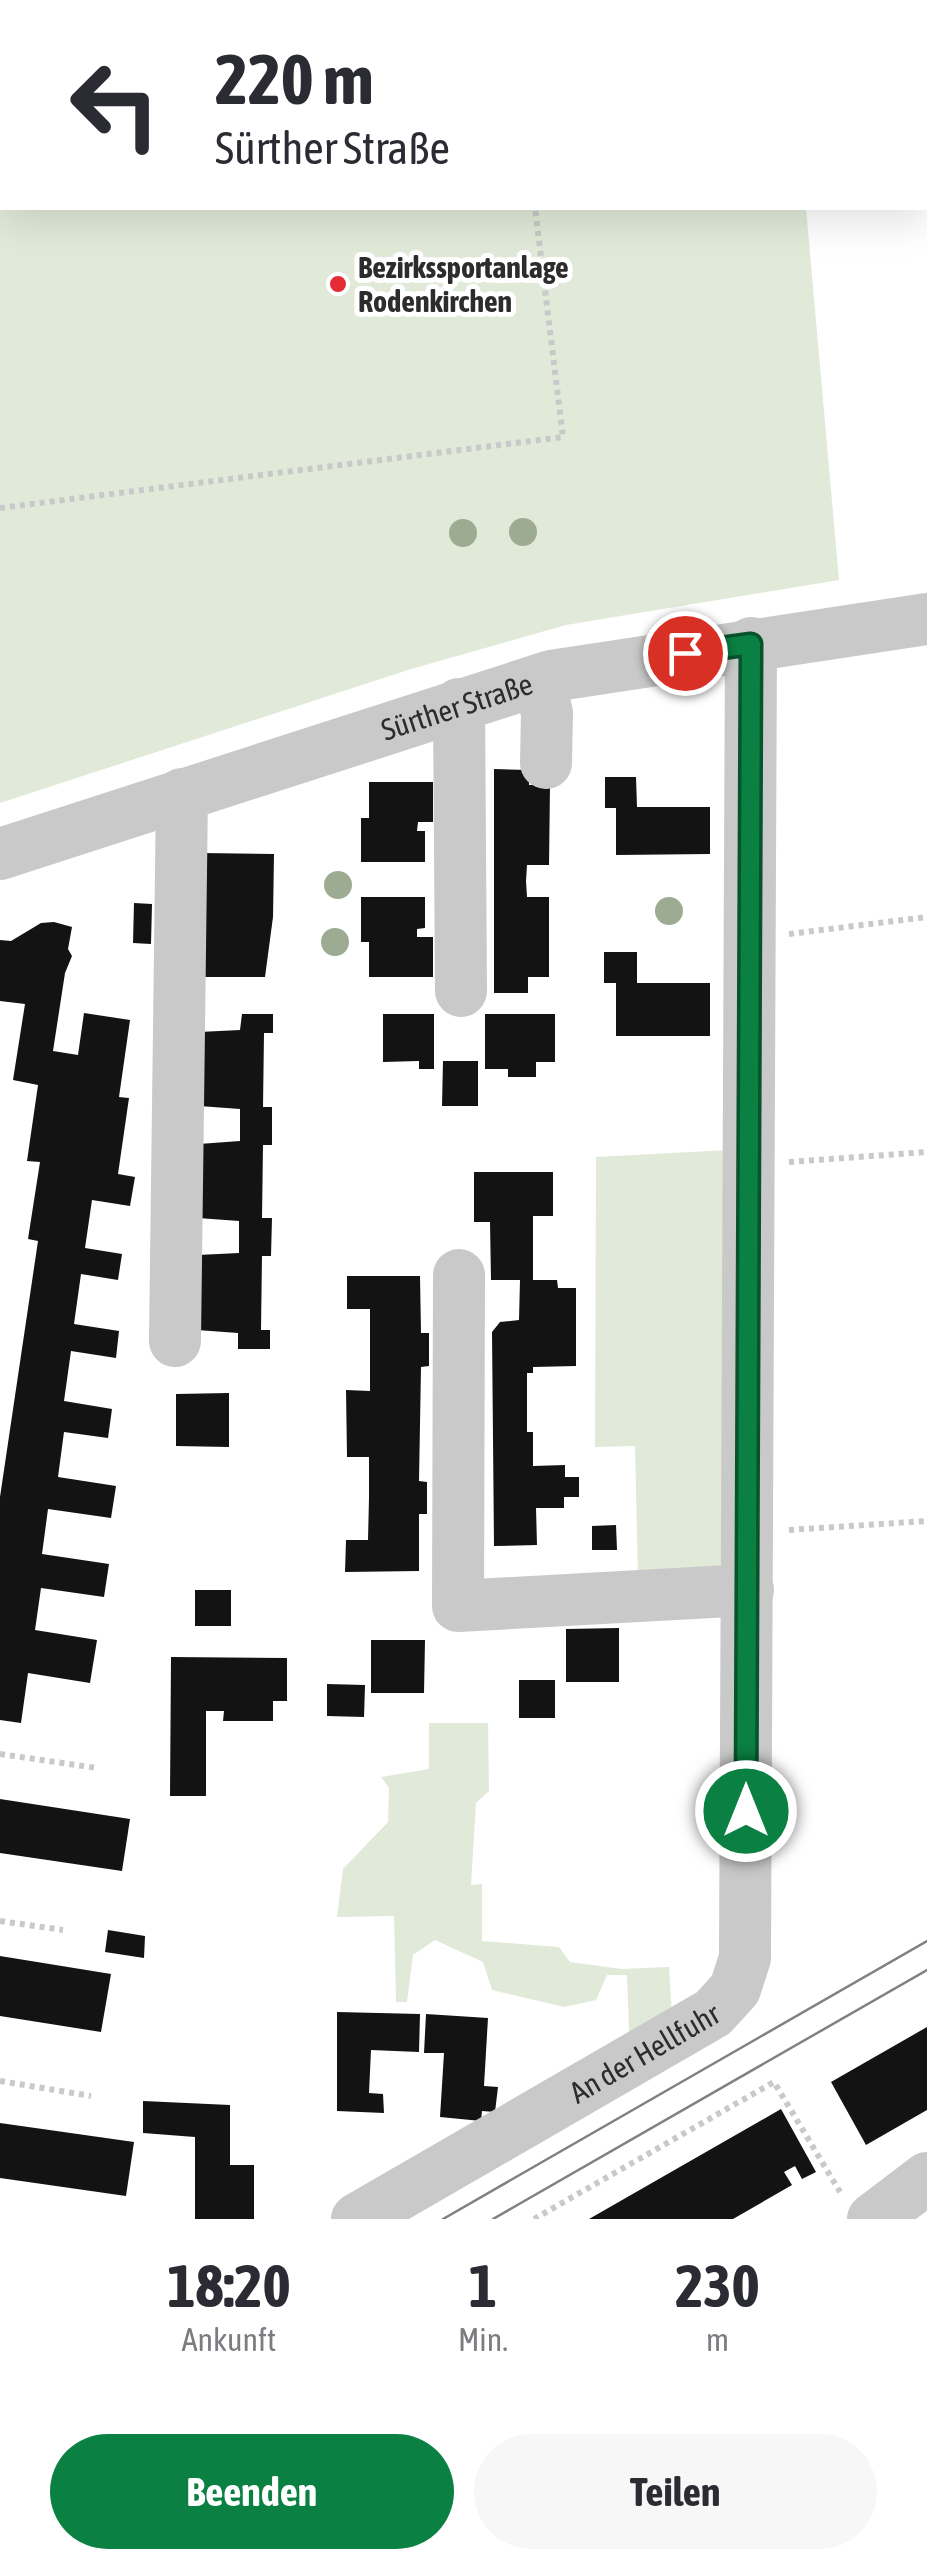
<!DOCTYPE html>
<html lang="de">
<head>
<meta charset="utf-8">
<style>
	:root { --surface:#fff; --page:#f7f7f7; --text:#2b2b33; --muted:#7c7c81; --accent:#0b8043 }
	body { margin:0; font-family:"Asap Condensed",sans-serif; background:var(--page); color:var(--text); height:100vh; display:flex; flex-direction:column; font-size:38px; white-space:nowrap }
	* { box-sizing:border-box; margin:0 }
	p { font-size:32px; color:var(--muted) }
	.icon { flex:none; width:55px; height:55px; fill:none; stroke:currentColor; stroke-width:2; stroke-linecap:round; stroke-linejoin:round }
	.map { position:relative; height:2219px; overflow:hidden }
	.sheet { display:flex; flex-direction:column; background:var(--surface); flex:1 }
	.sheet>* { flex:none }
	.guide { position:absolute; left:0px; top:0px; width:928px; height:210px; box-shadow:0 10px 40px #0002; background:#fff; color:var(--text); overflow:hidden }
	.pin { position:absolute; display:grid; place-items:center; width:85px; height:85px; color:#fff; margin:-42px; border:5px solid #fff; border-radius:50%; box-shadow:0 2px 10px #0007 }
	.me { position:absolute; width:110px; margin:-55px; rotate:0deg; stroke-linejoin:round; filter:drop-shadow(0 0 8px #0008) }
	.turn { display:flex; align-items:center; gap:35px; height:210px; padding:0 50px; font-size:45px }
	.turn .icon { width:130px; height:130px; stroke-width:2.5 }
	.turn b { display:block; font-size:70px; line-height:85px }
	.eta { display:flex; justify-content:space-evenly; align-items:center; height:170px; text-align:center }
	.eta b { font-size:60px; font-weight:700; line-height:70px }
	.primary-button { display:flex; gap:20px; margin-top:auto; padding:20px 50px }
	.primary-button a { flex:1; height:115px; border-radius:60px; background:var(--accent); color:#fff; font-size:40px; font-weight:700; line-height:115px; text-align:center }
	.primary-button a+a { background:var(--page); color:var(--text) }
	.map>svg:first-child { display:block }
	.green { fill:#e1ead8 }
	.building { fill:#131313 }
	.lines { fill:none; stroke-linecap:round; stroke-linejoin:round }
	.path { stroke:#c9c9c9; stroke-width:6; stroke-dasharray:5 5; stroke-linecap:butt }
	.minor { stroke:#c9c9c9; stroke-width:52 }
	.tram { stroke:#818181; stroke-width:2.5 }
	.tree { fill:#9dab93 }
	.route-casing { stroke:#07532c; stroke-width:25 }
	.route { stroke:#0b8043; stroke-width:18 }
	.poi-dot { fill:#e42c34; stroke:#fff; stroke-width:4 }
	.labels { text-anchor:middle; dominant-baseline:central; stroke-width:10; stroke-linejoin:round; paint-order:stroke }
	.poi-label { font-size:30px; font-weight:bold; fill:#2c2c2c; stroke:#fff; text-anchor:start }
	.street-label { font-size:30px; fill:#2c2c2c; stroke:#fff }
</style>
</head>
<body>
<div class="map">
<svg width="927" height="2219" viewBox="0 0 927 2219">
	<rect width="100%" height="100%" fill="#fff"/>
	<g class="green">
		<polygon points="0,0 786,0 2,2 2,208 806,208 839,580 566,625 411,669 0,803"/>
		<polygon points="729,1150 726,1561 699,1578 638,1579 635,1446 595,1447 596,1157"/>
		<polygon points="429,1723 488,1723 489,1791 476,1803 471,1885 482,1884 482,1941 559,1947 570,1962 622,1969 669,1967 673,2032 630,2055 627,1975 607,1975 596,2000 564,2007 492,1990 483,1962 435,1940 413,1955 407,2002 396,2002 394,1916 337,1917 343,1869 388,1822 389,1788 381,1777 429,1769"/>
	</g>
	<g class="building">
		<polygon points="494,769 529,770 529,785 550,785 549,865 527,865 526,881 527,897 549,897 549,977 528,977 528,993 494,993"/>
		<polygon points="605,777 636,777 637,807 710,807 710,854 616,855 616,808 605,808"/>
		<polygon points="369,782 433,782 433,822 418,822 417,831 425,831 425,862 361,862 361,818 369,818"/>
		<polygon points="201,853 274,854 273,917 265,977 200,977"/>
		<polygon points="361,897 425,897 425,928 417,929 417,937 433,937 433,977 369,977 369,942 361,942"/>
		<polygon points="134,903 152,904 151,944 133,943"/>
		<polygon points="54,922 72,927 68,949 72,956 65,973 53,1051 78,1055 84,1013 130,1020 119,1097 129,1098 118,1174 135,1177 130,1206 92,1200 85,1248 122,1254 118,1280 81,1274 74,1324 119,1331 116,1358 71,1351 64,1401 112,1409 108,1438 64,1432 58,1477 116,1486 111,1518 48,1509 42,1554 109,1564 104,1597 41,1588 35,1630 97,1640 90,1683 28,1673 21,1723 0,1720 0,1497 38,1241 28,1239 40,1162 27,1161 38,1085 13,1080 25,1004 0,1001 0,940 11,941 41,923"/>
		<polygon points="604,952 637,952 637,983 710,983 710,1036 616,1036 616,983 604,983"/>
		<polygon points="242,1014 273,1014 273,1033 264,1033 263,1107 272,1107 272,1145 263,1145 262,1218 272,1218 271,1256 262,1256 261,1330 270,1330 270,1349 238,1349 238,1333 197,1330 198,1255 239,1253 239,1221 198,1218 199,1144 240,1141 240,1109 199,1106 199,1032 240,1030"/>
		<polygon points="383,1014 434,1014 434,1069 419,1069 419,1061 383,1062"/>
		<polygon points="485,1014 555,1014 555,1062 536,1062 536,1077 508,1077 508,1069 485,1069"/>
		<polygon points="443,1061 478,1061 478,1106 442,1106"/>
		<polygon points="474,1172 553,1172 553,1216 533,1216 533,1280 557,1280 558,1288 576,1288 576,1366 533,1367 533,1373 527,1373 527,1432 533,1432 533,1466 565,1465 565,1477 579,1477 579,1497 564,1497 564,1508 536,1508 537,1545 494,1546 492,1332 500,1322 519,1320 520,1280 491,1280 490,1222 474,1222"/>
		<polygon points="347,1276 420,1276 421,1333 429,1333 429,1366 421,1367 419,1481 427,1482 427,1514 419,1514 419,1571 345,1572 346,1540 368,1540 369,1498 369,1457 347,1457 346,1390 370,1391 370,1309 347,1309"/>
		<polygon points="229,1393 229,1447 176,1446 176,1394"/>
		<polygon points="616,1525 617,1550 592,1550 592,1526"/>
		<rect x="195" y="1590" width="36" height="36"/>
		<polygon points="619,1628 619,1682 566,1682 566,1629"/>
		<polygon points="371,1640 425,1640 424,1693 371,1693"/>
		<polygon points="171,1657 287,1658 287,1701 273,1701 273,1721 223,1721 224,1711 206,1711 206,1796 170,1796"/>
		<rect x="519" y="1680" width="36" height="38"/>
		<polygon points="327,1684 365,1685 364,1717 327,1716"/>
		<polygon points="0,1799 130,1819 122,1871 0,1853"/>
		<polygon points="108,1930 145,1936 144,1958 105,1952"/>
		<polygon points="0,1956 111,1974 101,2032 0,2016"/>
		<polygon points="337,2012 420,2014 419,2052 371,2050 369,2093 383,2094 384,2113 337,2111"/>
		<polygon points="426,2014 488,2018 484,2086 498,2087 495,2112 482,2111 481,2121 440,2117 444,2053 424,2053"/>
		<polygon points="927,2027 927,2110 866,2145 831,2082"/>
		<polygon points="143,2101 230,2105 230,2165 254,2165 254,2219 195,2219 195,2137 143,2133"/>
		<polygon points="781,2109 816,2172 802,2179 795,2166 784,2172 792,2185 733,2219 589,2219"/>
		<polygon points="0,2123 134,2142 126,2196 0,2178"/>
	</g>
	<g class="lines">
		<g class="path">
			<polyline points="510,0 510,2"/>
			<polyline points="326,2 346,0"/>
			<polyline points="0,44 2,44"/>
			<polyline points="0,99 2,99"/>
			<polyline points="0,508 563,437 535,208"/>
			<polyline points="789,934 927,917"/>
			<polyline points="789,1162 927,1152"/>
			<polyline points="789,1530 927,1521"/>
			<polyline points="0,1754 97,1768"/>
			<polyline points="0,1921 63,1930"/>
			<polyline points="0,2081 91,2096"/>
			<polyline points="534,2219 774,2082 840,2192"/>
		</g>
		<g class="minor">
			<polyline points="539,680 547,713 546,763"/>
			<polyline points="459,704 461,991"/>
			<path id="s1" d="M0,854L551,676L927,619"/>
			<polyline points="459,1275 458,1606 748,1590"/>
			<polyline points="175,1341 182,794"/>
			<path id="s2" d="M357,2219L713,2013L735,1989L745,1958L751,643"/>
			<polyline points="873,2219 927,2178"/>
		</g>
		<g class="tram">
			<polyline points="443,2219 927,1941"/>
			<polyline points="493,2219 927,1970"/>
		</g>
	</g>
	<g class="tree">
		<circle cx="523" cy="532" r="14"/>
		<circle cx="463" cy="533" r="14"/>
		<circle cx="338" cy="885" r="14"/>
		<circle cx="669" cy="911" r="14"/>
		<circle cx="335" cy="942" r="14"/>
	</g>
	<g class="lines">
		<g class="route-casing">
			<polyline id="route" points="685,653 751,644 746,1811"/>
		</g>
		<use href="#route" class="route"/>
	</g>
	<circle class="poi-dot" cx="338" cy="284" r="10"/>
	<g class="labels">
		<g class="poi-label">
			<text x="358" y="267">Bezirkssportanlage<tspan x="358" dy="34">Rodenkirchen</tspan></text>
		</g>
		<g class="street-label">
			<text stroke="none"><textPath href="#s1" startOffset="480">Sürther Straße</textPath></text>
			<text stroke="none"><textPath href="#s2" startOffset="332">An der Hellfuhr</textPath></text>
		</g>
	</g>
</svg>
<div class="pin" style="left:685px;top:653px;background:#d93025"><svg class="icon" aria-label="arrive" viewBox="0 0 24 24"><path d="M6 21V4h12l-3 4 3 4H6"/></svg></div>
<svg class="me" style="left:746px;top:1811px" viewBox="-20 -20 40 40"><circle r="17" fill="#0b8043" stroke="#fff" stroke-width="3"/><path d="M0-11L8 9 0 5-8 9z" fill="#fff"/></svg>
<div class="guide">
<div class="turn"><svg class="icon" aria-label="left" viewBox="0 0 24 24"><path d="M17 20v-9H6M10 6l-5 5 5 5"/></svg><div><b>220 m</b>Sürther Straße</div></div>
</div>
</div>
<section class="sheet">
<div class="eta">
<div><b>18:20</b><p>Ankunft</p></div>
<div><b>1</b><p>Min.</p></div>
<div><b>230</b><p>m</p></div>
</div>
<div class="primary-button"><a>Beenden</a><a>Teilen</a></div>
</section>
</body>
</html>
